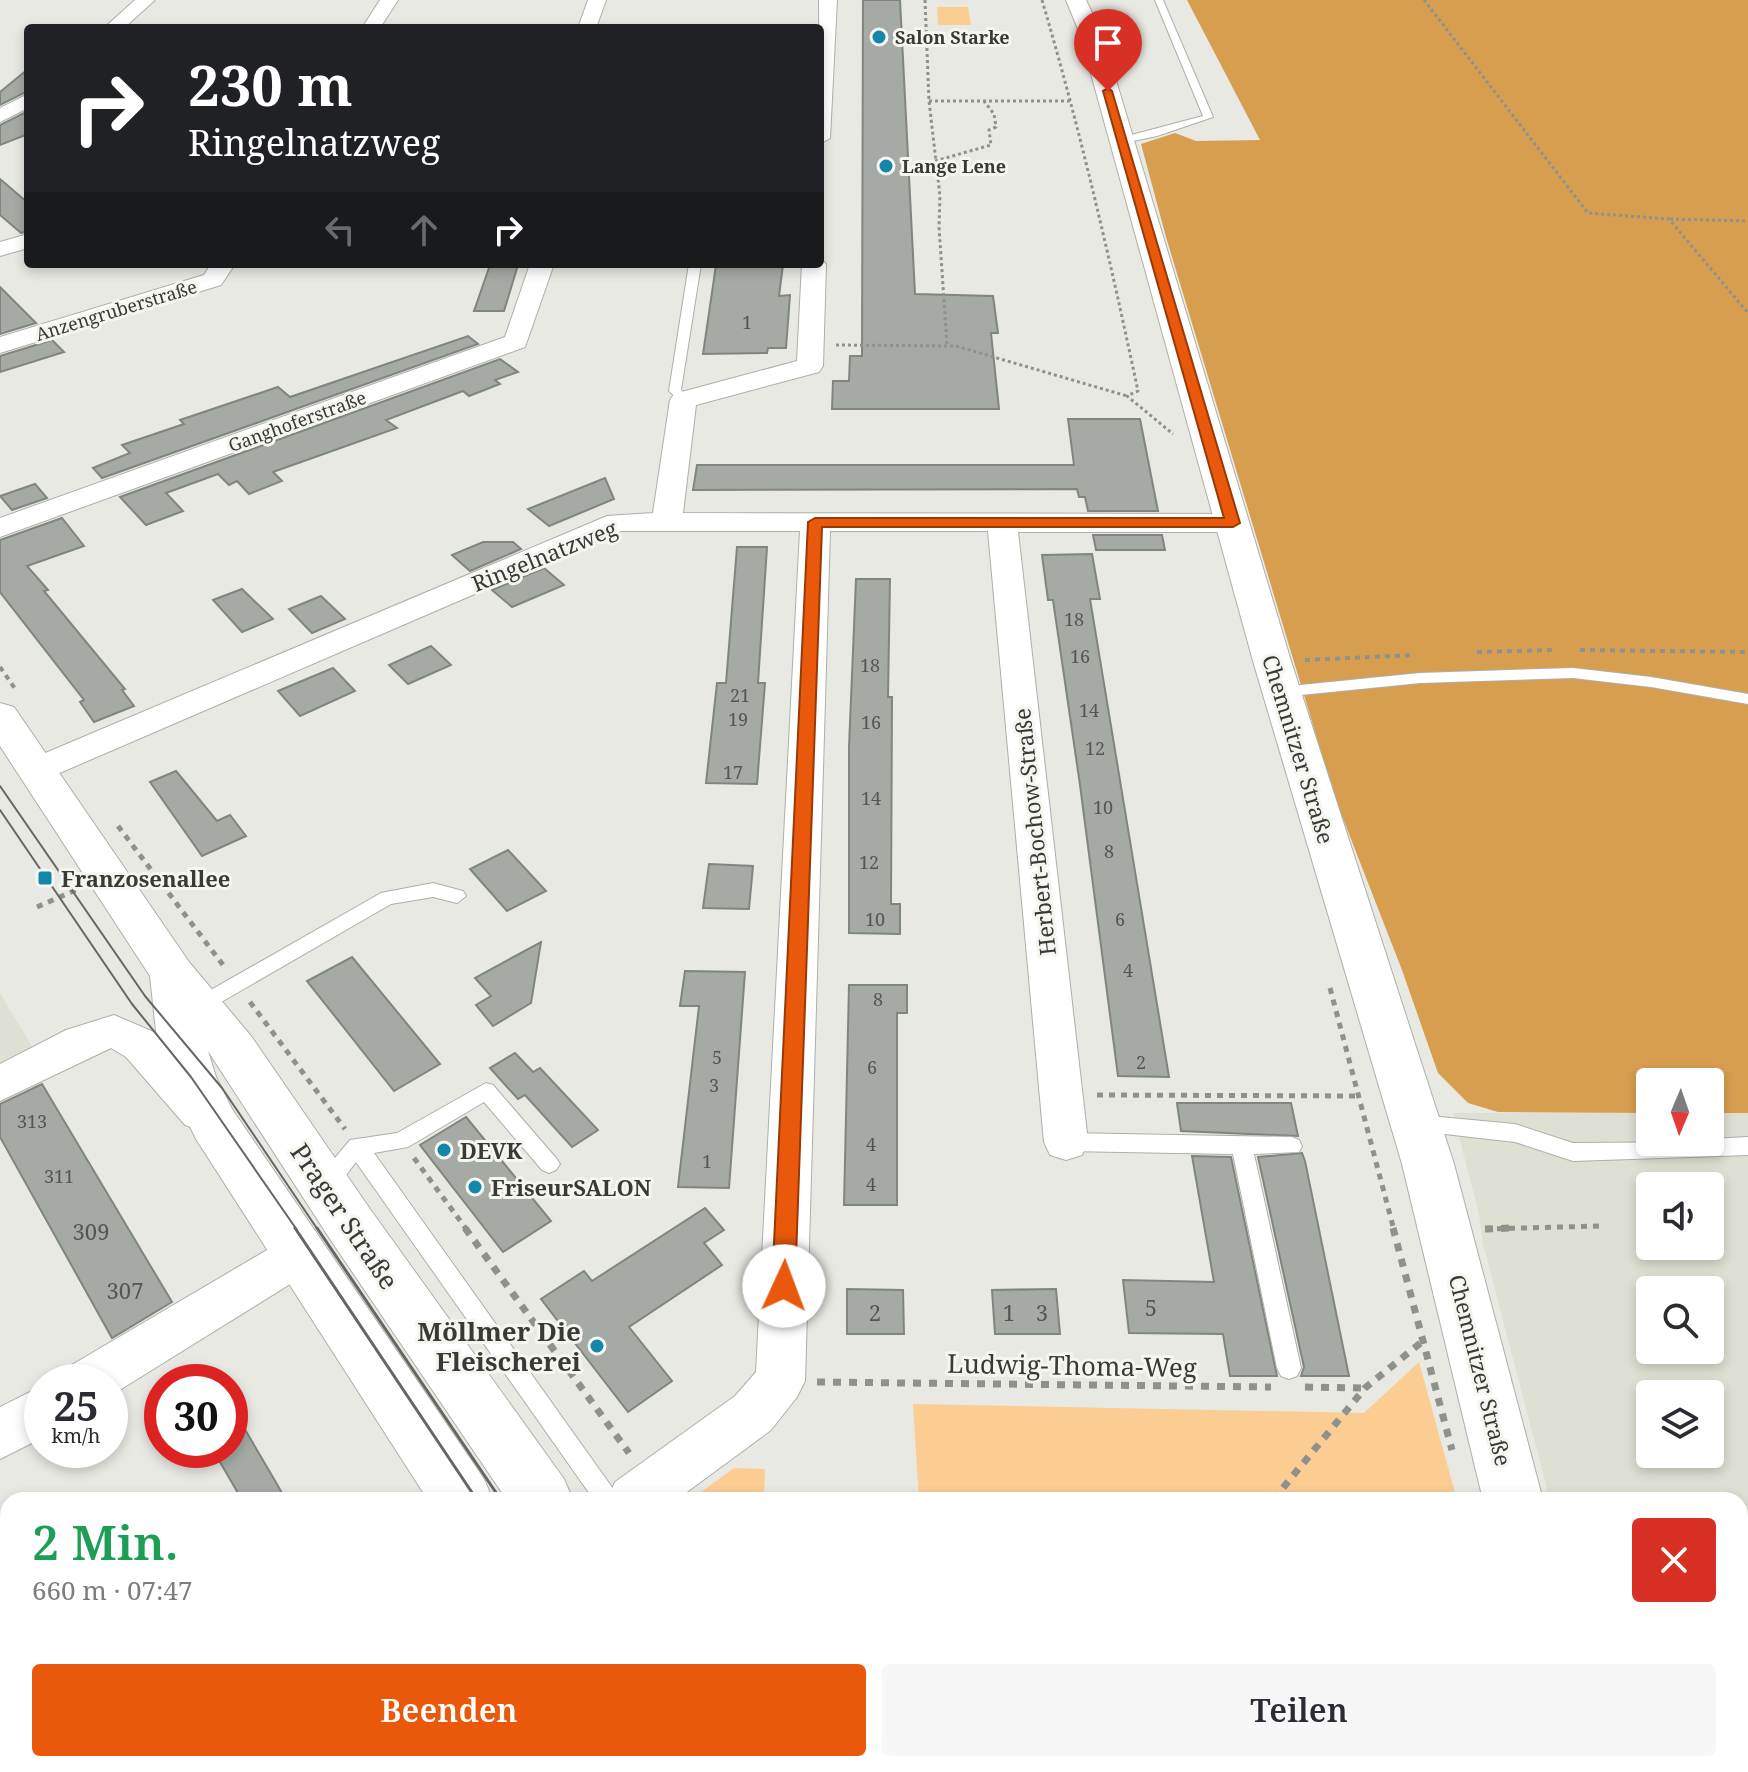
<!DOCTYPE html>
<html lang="de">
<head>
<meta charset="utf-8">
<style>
	:root { --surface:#fff; --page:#f7f7f7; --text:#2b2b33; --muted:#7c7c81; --accent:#ea580c }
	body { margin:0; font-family:"Noto Serif",serif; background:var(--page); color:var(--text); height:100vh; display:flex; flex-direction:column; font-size:30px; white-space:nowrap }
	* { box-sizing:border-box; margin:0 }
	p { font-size:26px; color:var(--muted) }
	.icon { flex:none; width:44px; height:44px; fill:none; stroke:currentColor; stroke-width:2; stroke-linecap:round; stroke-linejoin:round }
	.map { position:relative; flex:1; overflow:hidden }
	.panel { position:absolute; left:0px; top:1492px; width:1748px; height:280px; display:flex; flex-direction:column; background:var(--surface); border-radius:24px 24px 0 0; box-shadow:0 4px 12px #0003 }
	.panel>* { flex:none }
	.top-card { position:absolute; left:24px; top:24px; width:800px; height:244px; border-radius:8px; box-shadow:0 4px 12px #0003; background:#202124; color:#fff; overflow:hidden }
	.needle { width:52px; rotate:182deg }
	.buttons { position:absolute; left:1636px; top:1068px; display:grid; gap:16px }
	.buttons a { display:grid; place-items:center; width:88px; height:88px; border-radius:8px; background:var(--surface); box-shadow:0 4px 12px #0003; font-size:40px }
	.speed { position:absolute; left:24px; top:1364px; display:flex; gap:16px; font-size:40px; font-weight:700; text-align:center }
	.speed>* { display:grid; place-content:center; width:104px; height:104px; border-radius:50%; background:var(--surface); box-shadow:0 4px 12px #0003; line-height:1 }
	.speed small { font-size:20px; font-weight:400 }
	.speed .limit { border:12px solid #d22; background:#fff; color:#111 }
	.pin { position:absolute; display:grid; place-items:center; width:68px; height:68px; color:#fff; margin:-82px -34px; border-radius:50% 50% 50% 0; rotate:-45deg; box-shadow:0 0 8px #0007 }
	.pin .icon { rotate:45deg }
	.me { position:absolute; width:88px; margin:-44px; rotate:2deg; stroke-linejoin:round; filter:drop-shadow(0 0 6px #0008) }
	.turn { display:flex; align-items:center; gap:28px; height:168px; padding:0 32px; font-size:36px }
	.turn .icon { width:104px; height:104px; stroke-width:2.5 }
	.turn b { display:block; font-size:56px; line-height:68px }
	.lanes { display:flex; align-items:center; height:76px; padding:0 32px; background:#0003; justify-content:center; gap:40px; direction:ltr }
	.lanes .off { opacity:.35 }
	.round { display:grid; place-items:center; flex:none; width:84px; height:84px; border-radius:8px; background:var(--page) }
	.head { display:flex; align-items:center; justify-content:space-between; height:136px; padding:0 32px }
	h1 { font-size:48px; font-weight:600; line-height:60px; color:#1e9e55 }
	.action { display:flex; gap:16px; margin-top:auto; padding:16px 32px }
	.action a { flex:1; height:92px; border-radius:8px; background:var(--accent); color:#fff; font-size:32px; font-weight:600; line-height:92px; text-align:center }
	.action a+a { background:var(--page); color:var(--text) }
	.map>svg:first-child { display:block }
	.built { fill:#dde0d2; fill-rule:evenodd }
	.green { fill:#fbcd93 }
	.forest { fill:#d89e50 }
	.building { fill:#a6aaa5; stroke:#80857f; stroke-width:2 }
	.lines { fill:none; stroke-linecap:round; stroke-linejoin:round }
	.lane-casing { stroke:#aeafa9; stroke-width:2 }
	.street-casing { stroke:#aeafa9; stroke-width:2 }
	.secondary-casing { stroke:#aeafa9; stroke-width:2 }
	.primary-casing { stroke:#aeafa9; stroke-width:2 }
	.path-far3 { stroke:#8f918c; stroke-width:3; stroke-dasharray:3 3; stroke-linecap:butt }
	.path-far2 { stroke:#8f918c; stroke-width:4; stroke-dasharray:5 5; stroke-linecap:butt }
	.path-far1 { stroke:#8f918c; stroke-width:5; stroke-dasharray:6 6; stroke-linecap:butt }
	.path { stroke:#8f918c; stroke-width:7; stroke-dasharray:8 8; stroke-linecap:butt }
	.lane { fill:#fff; fill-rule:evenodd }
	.street { fill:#fff; fill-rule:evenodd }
	.secondary { fill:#fff; fill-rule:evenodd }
	.primary { fill:#fff; fill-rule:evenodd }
	.tram-far1 { stroke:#656763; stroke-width:2 }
	.tram { stroke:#656763; stroke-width:3 }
	.route { fill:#ea580c; stroke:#983908; stroke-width:2 }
	.poi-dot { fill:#1386ab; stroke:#f5f6ef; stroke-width:3 }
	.labels { text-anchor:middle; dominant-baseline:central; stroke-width:6; stroke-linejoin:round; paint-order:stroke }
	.far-poi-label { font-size:18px; font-weight:bold; fill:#393a37; stroke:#f5f6ef; text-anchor:start }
	.far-street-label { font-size:18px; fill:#393a37; stroke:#f5f6ef }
	.number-label { font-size:18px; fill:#545652 }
	.street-label { font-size:22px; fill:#393a37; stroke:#f5f6ef }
	.poi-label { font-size:22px; font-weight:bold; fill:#393a37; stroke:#f5f6ef; text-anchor:start }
	.near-number-label { font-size:22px; fill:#545652 }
	.near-street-label { font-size:26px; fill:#393a37; stroke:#f5f6ef }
	.near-poi-label { font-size:26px; font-weight:bold; fill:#393a37; stroke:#f5f6ef; text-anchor:end }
</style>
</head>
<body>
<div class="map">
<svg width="1748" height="1772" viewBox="0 0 1748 1772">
	<rect width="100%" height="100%" fill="#e7e9e2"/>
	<g class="built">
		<polygon points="0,993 35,1052 0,1069"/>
		<path d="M1453,1113H1650V1142H1710V1113H1748V1772H1647L1643,1764H1740V1500H1550L1483,1244L1479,1214ZM1650,1186H1710V1246H1650ZM1650,1290H1710V1350H1650ZM1650,1394H1710V1454H1650Z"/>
	</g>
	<g class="green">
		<polygon points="937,7 968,7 971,25 938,25"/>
		<polygon points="1419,1362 1457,1500 919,1500 913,1404 1364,1413"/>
		<polygon points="734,1468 765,1469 764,1500 690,1500"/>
		<polygon points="827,1764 1528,1764 1530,1772 833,1772"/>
	</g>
	<polygon class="forest" points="1187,0 1748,0 1748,1113 1710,1113 1710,1082 1650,1082 1650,1113 1498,1112 1468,1103 1438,1073 1402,970 1335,798 1166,237 1141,144 1175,133 1196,141 1260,140"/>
	<g class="building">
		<polygon points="863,0 900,0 915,294 993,296 998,333 991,333 999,409 832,409 833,381 849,381 850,356 862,356"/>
		<polygon points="28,69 28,91 0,105 0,92"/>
		<polygon points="28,111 28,134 0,145 0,125"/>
		<polygon points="0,179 28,203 28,231 21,233 0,215"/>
		<polygon points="490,265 518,265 504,311 474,311"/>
		<polygon points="716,265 783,265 779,296 790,295 786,348 768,348 767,353 703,354"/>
		<polygon points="0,287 36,323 0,334"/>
		<polygon points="468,336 478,344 102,478 93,468 130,453 122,445 184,424 180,420 278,387 290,397"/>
		<polygon points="52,340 64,352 0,372 0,356"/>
		<polygon points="500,359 518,372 495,380 500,384 469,396 463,391 386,420 397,428 273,472 282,481 249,494 237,481 229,485 218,474 166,493 183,511 146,525 120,497"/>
		<polygon points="1068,419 1140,419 1158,511 1088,511 1085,497 1079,497 1077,489 693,490 697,465 1074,465"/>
		<polygon points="605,478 614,499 549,526 528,509"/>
		<polygon points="35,484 47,498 12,510 0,496"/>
		<polygon points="62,518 84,546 27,566 48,590 44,591 125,689 122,690 134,706 94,722 80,702 84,700 0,592 0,540"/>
		<polygon points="1093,535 1162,535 1165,550 1096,550"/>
		<polygon points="483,542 513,542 521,549 470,571 452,555"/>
		<polygon points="737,547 767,547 758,683 765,683 757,784 706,783 717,683 726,683"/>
		<polygon points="1092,554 1100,599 1090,599 1169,1077 1118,1076 1080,785 1053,600 1048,600 1042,555"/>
		<polygon points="544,568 564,585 512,607 492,590"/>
		<polygon points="856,579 890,579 888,697 892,697 891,904 900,904 900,934 849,933 849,747"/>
		<polygon points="242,589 273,619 242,632 213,600"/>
		<polygon points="321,596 345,619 312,633 289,609"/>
		<polygon points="431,646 451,665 408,684 389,665"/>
		<polygon points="333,668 355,691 300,716 278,691"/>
		<polygon points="176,771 217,821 230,815 246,836 202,856 150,782"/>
		<polygon points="508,850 546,891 507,911 470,869"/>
		<polygon points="709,864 753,866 749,909 703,908"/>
		<polygon points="541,942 531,1003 493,1026 476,1005 491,996 475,978"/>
		<polygon points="352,957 440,1064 394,1091 307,981"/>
		<polygon points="685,971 745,972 729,1188 678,1187 699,1006 680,1006"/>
		<polygon points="849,985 907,985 907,1013 897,1013 897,1205 844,1205"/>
		<polygon points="515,1053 533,1072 540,1068 598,1130 572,1147 525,1095 518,1099 490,1068"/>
		<polygon points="42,1084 172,1302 112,1338 0,1137 0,1104"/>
		<polygon points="1177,1103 1291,1103 1298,1136 1181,1131"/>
		<polygon points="466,1117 551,1221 503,1252 420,1145"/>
		<polygon points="1302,1153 1305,1161 1349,1376 1301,1376 1304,1367 1258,1157"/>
		<polygon points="1192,1156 1231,1157 1277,1376 1230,1376 1223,1334 1129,1333 1123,1280 1214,1282"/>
		<polygon points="705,1208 724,1230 704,1243 722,1265 629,1327 672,1381 628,1412 541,1299 584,1271 592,1281"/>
		<polygon points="847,1289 903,1290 904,1334 847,1334"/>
		<polygon points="1056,1289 1060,1334 995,1334 992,1290"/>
		<polygon points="230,1404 274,1479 286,1500 242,1500 213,1450 230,1450"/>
	</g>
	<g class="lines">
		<g class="lane-casing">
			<g id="lane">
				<polygon points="1155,0 1163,0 1213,117 1157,136 1123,143 1120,142 1120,138 1203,116"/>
				<polygon points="689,264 701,264 681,390 689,400 683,404 669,391"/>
				<polygon points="1573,668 1651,677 1748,694 1748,704 1651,687 1573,678 1420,683 1281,697 1273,692 1281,687 1420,673"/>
				<polygon points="433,883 463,891 466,896 457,903 433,897 391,904 209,1009 195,1009 192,1004 195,999 381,893"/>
				<path d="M486,1083L493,1085L556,1158L560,1164L556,1170L549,1173L542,1170L484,1102L408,1147L374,1153L621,1500H594L356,1162C346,1174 335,1196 317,1189L314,1183L350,1140L397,1133Z"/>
				<polygon points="1418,1115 1515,1124 1573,1143 1710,1142 1710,1139 1748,1137 1748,1155 1573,1161 1515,1142 1418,1131 1411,1129 1408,1123 1411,1117"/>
				<polygon points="1066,1133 1292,1137 1299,1140 1302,1146 1299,1152 1254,1154 1301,1368 1297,1376 1289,1379 1281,1376 1277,1368 1233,1154 1066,1151 1059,1148 1056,1142 1059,1136"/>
				<rect x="1740" y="1716" width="8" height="28"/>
				<polygon points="1622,1764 1653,1764 1650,1772 1619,1772"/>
			</g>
		</g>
		<g class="street-casing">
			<g id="street">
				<polygon points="135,0 155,0 124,28 104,28"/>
				<polygon points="380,0 398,0 380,28 362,28"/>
				<polygon points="588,0 606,0 596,28 578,28"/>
				<polygon points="819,0 837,0 830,138 820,144"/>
				<polygon points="28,94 28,108 0,122 0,108"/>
				<polygon points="28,234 28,248 0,256 0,242"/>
				<polygon points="820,258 826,264 823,366 819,372 696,405 683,513 1233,514 1243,517 1248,523 1243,529 1233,532 1018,532 1088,1142 1082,1155 1066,1160 1050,1155 1044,1142 988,531 830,531 805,1381 797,1397 771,1430 676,1500 607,1500 615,1482 735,1396 756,1372 800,531 621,531 48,778 36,782 24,778 18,770 24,762 607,516 653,513 670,400 674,394 797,361 802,264 820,264"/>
				<polygon points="211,264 235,264 221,285 0,353 0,337 204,275"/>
				<polygon points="530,264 554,264 525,347 0,537 0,518 505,337"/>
				<polygon points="114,1015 156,1033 215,1099 222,1112 215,1125 200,1130 185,1125 126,1057 111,1048 0,1101 0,1064 66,1030"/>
				<polygon points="300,1234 316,1240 323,1254 316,1268 110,1396 110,1382 63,1382 70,1366 284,1240"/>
				<polygon points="42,1386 42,1438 0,1459 0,1407"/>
			</g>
		</g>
		<g class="secondary-casing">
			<g id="secondary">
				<polygon points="1066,0 1086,0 1102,34 1291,661 1454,1164 1543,1500 1483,1500 1402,1164 1253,661 1080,34"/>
				<polygon points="1555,1764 1623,1764 1625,1772 1557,1772"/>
			</g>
		</g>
		<g class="primary-casing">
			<g id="primary">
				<polygon points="0,703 14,707 189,962 251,1036 370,1209 564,1479 573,1500 507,1500 332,1242 208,1051 216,1077 232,1109 484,1479 493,1500 428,1500 196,1139 166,1077 157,1040 150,976 0,746"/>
				<polygon points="604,1764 674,1764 677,1772 608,1772"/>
				<polygon points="693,1764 763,1764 766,1772 697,1772"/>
			</g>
		</g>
		<g class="path-far3">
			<polyline points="925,0 929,101 940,196 939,227 947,345"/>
			<path d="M1042,0C1080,129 1110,259 1138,391L1127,396L1173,434"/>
			<polyline points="1424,0 1588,213 1669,219 1748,313"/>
			<polyline points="925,43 959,43"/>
			<polyline points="929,101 1071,101"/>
			<polyline points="935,161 991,145 989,130 996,127 994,114 984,101"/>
			<polyline points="1670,219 1748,221"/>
			<polyline points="836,345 956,346 1127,396"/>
		</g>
		<g class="path-far2">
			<polyline points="1580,650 1748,652"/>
			<polyline points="1477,652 1554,650"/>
			<polyline points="1305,660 1415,655"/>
			<polyline points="0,667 16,690"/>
		</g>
		<g class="path-far1">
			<polyline points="118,826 223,965"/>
			<polyline points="37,907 78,889"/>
			<polyline points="1330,988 1394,1230"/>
			<polyline points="250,1002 345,1129"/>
			<polyline points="1097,1095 1360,1096"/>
			<polyline points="414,1158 467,1230"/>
			<polyline points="1485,1229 1599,1226"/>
		</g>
		<g class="path">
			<polyline points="465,1228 629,1453"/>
			<polyline points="1393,1228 1452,1450"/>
			<polyline points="1485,1229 1511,1228"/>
			<polyline points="817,1382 1271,1387"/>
			<polyline points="1305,1387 1365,1388"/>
			<polyline points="1273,1500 1365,1388 1423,1341"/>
			<polyline points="795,1764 801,1772"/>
			<polyline points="1091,1764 1096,1772"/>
			<polyline points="1535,1764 1537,1772"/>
			<polyline points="961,1772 968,1764"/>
		</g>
		<use href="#lane" class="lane"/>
		<use href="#street" class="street"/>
		<use href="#secondary" class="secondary"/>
		<use href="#primary" class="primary"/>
		<g class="tram-far1">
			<polyline points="0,786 145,996 222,1088 318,1230"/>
			<polyline points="0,810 132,1004 191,1077 297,1230"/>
		</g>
		<g class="tram">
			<polyline points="295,1228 477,1500"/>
			<polyline points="317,1228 501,1500"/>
			<polyline points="654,1764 659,1772"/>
			<polyline points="680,1764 686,1772"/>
		</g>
	</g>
	<polygon class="route" points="1108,88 1112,91 1240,523 1233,527 822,527 795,1286 792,1293 784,1296 776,1293 772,1286 808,522 815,518 1224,518 1103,91"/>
	<g class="poi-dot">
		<circle cx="879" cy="37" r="8"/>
		<circle cx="886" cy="166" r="8"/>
		<rect x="37" y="870" width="16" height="16" rx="4"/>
		<circle cx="444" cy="1150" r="8"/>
		<circle cx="475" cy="1187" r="8"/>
		<circle cx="597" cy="1346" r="8"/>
	</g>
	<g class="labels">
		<g class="far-poi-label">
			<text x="895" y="37">Salon Starke</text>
			<text x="902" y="166">Lange Lene</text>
		</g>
		<g class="far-street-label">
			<text transform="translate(116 310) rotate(-17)">Anzengruberstraße</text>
			<text transform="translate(297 421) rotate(-20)">Ganghoferstraße</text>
		</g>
		<g class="number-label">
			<text x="747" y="322">1</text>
			<text x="1074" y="619">18</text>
			<text x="1080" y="656">16</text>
			<text x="870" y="665">18</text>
			<text x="740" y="695">21</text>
			<text x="1089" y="710">14</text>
			<text x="738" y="719">19</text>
			<text x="871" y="722">16</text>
			<text x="1095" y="748">12</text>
			<text x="733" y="772">17</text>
			<text x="871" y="798">14</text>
			<text x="1103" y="807">10</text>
			<text x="1109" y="851">8</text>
			<text x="869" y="862">12</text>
			<text x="875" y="919">10</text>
			<text x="1120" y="919">6</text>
			<text x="1128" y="970">4</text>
			<text x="878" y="999">8</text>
			<text x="717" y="1057">5</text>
			<text x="1141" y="1062">2</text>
			<text x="872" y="1067">6</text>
			<text x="714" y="1085">3</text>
			<text x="32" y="1121">313</text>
			<text x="871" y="1144">4</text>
			<text x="707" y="1161">1</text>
			<text x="59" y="1176">311</text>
			<text x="871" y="1184">4</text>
		</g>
		<g class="street-label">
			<text transform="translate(544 555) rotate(-22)">Ringelnatzweg</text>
			<text transform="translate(1299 749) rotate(73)">Chemnitzer Straße</text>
			<text transform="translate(1034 832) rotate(-96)">Herbert-Bochow-Straße</text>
			<text transform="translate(1481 1370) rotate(76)">Chemnitzer Straße</text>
		</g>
		<g class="poi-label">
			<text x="61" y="878">Franzosenallee</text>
			<text x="460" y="1150">DEVK</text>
			<text x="491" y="1187">FriseurSALON</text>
		</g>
		<g class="near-number-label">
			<text x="91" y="1231">309</text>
			<text x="125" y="1290">307</text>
			<text x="1151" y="1307">5</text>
			<text x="875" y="1312">2</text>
			<text x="1009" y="1312">1</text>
			<text x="1042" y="1312">3</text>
		</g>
		<g class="near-street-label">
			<text transform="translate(345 1216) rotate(56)">Prager Straße</text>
			<text transform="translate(1072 1365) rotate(1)">Ludwig-Thoma-Weg</text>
		</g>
		<g class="near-poi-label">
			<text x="581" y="1331">Möllmer Die<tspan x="581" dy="30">Fleischerei</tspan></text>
		</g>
	</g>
</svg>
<div class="buttons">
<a><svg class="needle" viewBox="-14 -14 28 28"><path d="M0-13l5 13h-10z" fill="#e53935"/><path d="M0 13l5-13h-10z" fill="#7c7c81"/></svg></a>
<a><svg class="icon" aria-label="sound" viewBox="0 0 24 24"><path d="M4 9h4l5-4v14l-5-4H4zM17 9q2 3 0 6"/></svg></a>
<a><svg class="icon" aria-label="search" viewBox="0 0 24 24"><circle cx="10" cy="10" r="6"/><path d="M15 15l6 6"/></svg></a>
<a><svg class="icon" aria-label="layers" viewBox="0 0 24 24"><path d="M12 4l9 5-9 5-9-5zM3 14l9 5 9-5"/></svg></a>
</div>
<div class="speed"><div>25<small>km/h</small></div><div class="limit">30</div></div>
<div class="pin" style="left:1108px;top:91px;background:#d93025"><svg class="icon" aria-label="arrive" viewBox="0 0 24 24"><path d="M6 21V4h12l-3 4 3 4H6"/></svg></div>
<svg class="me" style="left:784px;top:1286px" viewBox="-20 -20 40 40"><circle r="19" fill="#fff"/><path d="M0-13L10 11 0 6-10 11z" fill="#ea580c"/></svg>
<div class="top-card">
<div class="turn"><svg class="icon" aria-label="right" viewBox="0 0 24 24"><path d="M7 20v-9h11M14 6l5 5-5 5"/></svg><div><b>230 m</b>Ringelnatzweg</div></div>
<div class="lanes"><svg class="icon off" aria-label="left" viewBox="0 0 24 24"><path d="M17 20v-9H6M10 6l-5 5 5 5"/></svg><svg class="icon off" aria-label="ahead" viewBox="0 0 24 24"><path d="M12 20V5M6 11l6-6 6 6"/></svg><svg class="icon" aria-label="right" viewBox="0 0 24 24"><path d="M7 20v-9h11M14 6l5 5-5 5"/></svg></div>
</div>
<section class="panel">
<div class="head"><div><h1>2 Min.</h1><p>660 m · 07:47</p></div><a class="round" style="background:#d93025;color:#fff"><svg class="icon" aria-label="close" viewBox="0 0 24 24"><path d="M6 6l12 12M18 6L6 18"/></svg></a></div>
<div class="action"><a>Beenden</a><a>Teilen</a></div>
</section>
</div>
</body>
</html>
